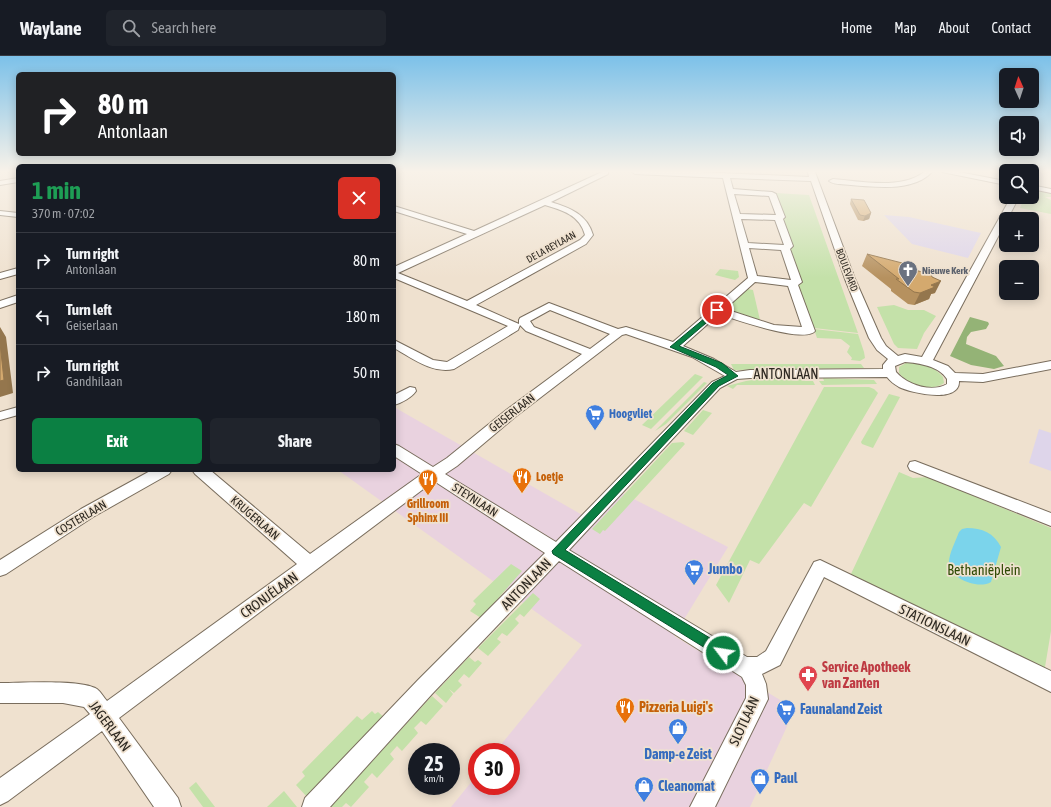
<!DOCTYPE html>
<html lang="en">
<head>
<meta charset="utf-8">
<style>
	:root { --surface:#171b24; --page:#20242c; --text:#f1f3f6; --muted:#9ea1a6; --line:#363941; --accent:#0b8043 }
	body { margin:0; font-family:"Asap Condensed",sans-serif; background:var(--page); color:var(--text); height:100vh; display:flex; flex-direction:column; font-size:15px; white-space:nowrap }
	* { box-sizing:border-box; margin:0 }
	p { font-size:13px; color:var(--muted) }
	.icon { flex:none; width:22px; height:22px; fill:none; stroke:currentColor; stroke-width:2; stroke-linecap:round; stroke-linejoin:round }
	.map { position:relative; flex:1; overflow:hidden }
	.panel { position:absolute; left:16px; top:108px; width:380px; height:308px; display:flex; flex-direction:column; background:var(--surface); border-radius:6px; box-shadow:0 2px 10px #0003 }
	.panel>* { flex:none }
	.hud { position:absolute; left:16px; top:16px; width:380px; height:84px; border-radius:6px; box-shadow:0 2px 10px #0003; background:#202124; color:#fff; overflow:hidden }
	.needle { width:26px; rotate:357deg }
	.controls { position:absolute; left:999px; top:12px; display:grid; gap:8px }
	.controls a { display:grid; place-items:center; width:40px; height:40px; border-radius:6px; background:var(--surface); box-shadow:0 2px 10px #0003; font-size:20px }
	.speed { position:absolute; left:408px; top:687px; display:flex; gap:8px; font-size:20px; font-weight:700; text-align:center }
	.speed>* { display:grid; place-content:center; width:52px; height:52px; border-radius:50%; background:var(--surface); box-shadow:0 2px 10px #0003; line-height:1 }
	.speed small { font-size:10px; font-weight:400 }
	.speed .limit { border:6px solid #d22; background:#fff; color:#111 }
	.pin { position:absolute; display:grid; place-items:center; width:34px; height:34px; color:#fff; margin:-17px; border:2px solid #fff; border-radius:50%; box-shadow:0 1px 4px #0007 }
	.me { position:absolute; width:44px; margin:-22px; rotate:301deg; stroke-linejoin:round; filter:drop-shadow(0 0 3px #0008) }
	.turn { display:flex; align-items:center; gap:14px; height:84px; padding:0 16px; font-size:18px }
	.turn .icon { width:52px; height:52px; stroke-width:2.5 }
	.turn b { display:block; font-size:28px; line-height:34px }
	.round { display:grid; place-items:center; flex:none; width:42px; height:42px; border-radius:6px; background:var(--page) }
	.summary { display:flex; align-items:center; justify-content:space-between; height:68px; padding:0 16px }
	h1 { font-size:24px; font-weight:700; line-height:30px; color:#1e9e55 }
	.button { display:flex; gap:8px; margin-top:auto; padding:8px 16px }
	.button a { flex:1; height:46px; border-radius:6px; background:var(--accent); color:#fff; font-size:16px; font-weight:700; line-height:46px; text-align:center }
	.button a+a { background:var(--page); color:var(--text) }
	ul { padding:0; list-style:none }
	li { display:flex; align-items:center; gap:12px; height:56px; padding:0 16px; border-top:1px solid var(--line) }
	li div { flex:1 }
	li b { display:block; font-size:15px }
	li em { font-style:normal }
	header { display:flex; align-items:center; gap:24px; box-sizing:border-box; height:56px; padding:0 20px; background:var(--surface); border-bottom:1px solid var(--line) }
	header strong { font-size:19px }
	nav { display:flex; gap:22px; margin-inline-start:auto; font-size:14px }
	.search { width:280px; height:36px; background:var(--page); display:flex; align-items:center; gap:10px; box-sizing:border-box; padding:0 14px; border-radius:6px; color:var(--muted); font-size:15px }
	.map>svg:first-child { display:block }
	.commercial { fill:#e9d2df }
	.education { fill:#ded5ea }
	.green { fill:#c4e1a9 }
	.forest { fill:#94b376 }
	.water { fill:#7bd4eb }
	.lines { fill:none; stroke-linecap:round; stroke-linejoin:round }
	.minor-casing { stroke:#796d5d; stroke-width:2 }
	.minor { fill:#fff; fill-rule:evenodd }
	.wall { fill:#b6915f }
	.shaded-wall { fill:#94764d }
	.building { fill:#d4a96e; stroke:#94764d }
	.route { fill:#0b8043; stroke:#07532c }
	.labels { text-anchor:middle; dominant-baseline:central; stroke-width:3.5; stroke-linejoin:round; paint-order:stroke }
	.far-street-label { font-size:10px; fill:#2d2821; stroke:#efe1cf }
	.far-worship-label { font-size:10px; font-weight:bold; fill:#5b616d; stroke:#efe1cf; text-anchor:start }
	.street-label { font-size:12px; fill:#2d2821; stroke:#efe1cf }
	.shop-label { font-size:12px; font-weight:bold; fill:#366cbe; stroke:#efe1cf; text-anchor:start }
	.food-label { font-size:12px; font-weight:bold; fill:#c56008; stroke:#efe1cf; text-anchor:start }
	.near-street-label { font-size:14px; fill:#2d2821; stroke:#efe1cf }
	.near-shop-label { font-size:14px; font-weight:bold; fill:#366cbe; stroke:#efe1cf; text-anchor:start }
	.near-park-label { font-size:14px; fill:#2e4a04; stroke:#efe1cf }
	.near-health-label { font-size:14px; font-weight:bold; fill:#be3a42; stroke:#efe1cf; text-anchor:start }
	.near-food-label { font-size:14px; font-weight:bold; fill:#c56008; stroke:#efe1cf; text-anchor:start }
</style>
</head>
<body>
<header>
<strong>Waylane</strong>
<div class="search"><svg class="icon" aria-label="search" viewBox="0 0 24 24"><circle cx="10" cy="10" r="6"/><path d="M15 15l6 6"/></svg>Search here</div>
<nav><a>Home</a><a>Map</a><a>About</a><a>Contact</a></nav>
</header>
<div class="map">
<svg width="1051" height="751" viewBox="0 0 1051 751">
	<rect width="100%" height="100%" fill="#efe1cf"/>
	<polygon class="commercial" points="394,351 591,464 620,436 728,491 674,580 795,653 750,751 451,751 477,719 477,730 511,730 511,696 495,696 582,589 338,414 394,414"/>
	<g class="education">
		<polygon points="884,159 909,161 981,177 968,202 912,188"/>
		<polygon points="1039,373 1051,377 1051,415 1029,407"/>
	</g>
	<g class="green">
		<polygon points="1040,134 1051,136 1051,141 1045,141 1051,144 1051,158 1020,152 1025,141 1032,141 1032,135"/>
		<polygon points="775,137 809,139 858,277 814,272 796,230 801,228 788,193 793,191 782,163 784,162"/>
		<polygon points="720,213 738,215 739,221 735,224 715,219"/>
		<polygon points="747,233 753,234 760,264 727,254 727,251"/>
		<polygon points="894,249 908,254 924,254 936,260 924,277 917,293 898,292 894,288 877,251"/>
		<polygon points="814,273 858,278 864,296 865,302 860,305 851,304 852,302 847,296 850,290 841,283 817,282"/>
		<path d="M906,307C919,306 934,310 943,321L944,327C931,337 907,328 899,317V311Z"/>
		<polygon points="731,308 861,308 864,312 734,314"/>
		<polygon points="695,318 703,321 651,373 642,369"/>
		<polygon points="823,322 874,324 877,328 822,329 819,325 824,325"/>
		<polygon points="760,323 803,323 805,325 813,325 815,329 737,329 733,333 727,330 746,325"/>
		<polygon points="704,326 707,327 666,368 655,375"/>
		<polygon points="824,331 869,331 874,333 878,337 811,451 804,447 759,508 750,504 729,547 716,529"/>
		<polygon points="889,338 900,341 873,392 862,388 861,386"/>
		<polygon points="703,354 712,357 693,379 684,375"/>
		<polygon points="683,386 685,388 605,475 603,474 600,478 592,473 672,387"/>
		<polygon points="899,416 913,422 928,421 1051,472 1051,575 1045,611 1040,614 850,520"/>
		<polygon points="511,508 522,515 481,562 470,555 476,548 473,545"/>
		<polygon points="533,537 540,543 524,561 520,558 515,563 519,567 507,580 502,577 497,583 501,586 488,600 478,592"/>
		<polygon points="469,601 475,606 478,604 482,607 469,622 464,618 458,625 462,629 454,637 449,633 453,638 446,647 435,637"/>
		<polygon points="432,640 443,650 426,669 421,665 414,672 418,677 402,695 397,690 390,698 394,703 377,722 372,717 364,726 369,731 351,751 346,747 342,751 330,751"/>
		<polygon points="372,655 375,658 378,656 385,662 307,741 296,729 305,720 302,716 357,660 362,664"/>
		<polygon points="196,726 215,751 203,751 189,732"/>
		<polygon points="284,735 297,751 267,751"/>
	</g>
	<polygon class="forest" points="970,261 988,266 989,268 986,273 971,276 967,281 966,288 996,300 1004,310 994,313 971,309 950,300"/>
	<path class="water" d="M967,472C982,472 994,477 1001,491L991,526C978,534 948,522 949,506C949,498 956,484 959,476L962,473Z"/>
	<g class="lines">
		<g class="minor-casing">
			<g id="minor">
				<path d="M602,116H608V118L551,146C570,152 587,158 593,179L586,188L476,249L519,268V264L520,262L549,247L618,273L626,271L673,286L748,222L723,122L635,118L632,116H699L809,121L808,116H815L855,223L881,282L886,290L898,300L905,298L922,301L1011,141H1019L933,304L948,310L955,317L983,318L1051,305V313L983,326L959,325C960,348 911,337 899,331C894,328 890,325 887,321L750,322L737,323L720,332L569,494L747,601H757L766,595L814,506L820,504L1051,615V636L824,521L780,609L762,618L766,628L768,643L715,751H690L746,642V629L742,621L559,505L432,638L330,751H302L305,742L418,624L545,497L434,425L119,662L178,742L181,751H154L102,675L8,745L0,749V722L90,658L84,651L63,647H0V627C20,627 81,623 97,633C101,636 104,642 107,645L297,508L195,418L192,414H210L310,498L422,418L394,400V388L399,390L433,411L447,402L505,355L582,298L526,275L520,269L518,274L454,313C432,318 412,302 394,292V284L433,304L447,306L508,270L394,222V211L467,178L394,155V150L474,175ZM730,122L811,125L845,223L869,282L877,294L888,303L883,309V313L750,314L736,316L714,303L683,290L719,258C734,263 805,288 815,275L798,229L802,226L790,193L793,190L783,163L785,161L776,138L772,136L733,133ZM734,138L769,140L776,159L740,158ZM545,149C562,154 580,159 585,179L580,184L467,245L398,217ZM741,163L775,164L784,189L748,187ZM749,192L781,194L791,224L757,220ZM755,226L788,230L802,271L774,269L725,253ZM550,254L610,278L590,293L534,271L530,265ZM626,278L692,301L725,320L712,326L556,486L445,418L457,410L515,361L622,279ZM905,306C919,307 939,310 947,323V328C932,337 907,329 896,316L895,310Z"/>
				<path d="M924,116H932C913,136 876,131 851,129C844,128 834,129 829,125L833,123C859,125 902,134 924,116Z"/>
				<polygon points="942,116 959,116 1005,125 1006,129"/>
				<polygon points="18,122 18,126 0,129 0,125"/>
				<polygon points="1036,130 1051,133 1051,137 1037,134 1032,136 1032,131"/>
				<polygon points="0,155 18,157 18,161 0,159"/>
				<polygon points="18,212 18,218 0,223 0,217"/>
				<polygon points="18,239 18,246 0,252 0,245"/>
				<path d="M410,331L415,332L416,335C412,341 402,347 394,349V339Z"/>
				<polygon points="18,351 18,359 0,364 0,356"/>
				<polygon points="915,405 1051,457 1051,470 910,414 908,410 910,406"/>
				<polygon points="152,414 172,414 169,418 93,461 6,518 0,520 0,504 81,453"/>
			</g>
		</g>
		<use href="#minor" class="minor"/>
	</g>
	<g class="wall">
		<polygon points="851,143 871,157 869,163 863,165 858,164 850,148"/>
		<polygon points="867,198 910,213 935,237 931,238 929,243 914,249 908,248 891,235 891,233 862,210"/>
	</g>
	<g class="shaded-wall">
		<polygon points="871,157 869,163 863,165 865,160"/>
		<polygon points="941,225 935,237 931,238 929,243 914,249 920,237 931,229"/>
		<polygon points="0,271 6,281 13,337 0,341"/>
	</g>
	<g class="building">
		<polygon points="851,143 864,144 871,157 865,160 860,159"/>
		<polygon points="867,198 910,209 910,213 931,218 932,221 941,225 931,229 935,231 920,237 914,236 896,223 899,223"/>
		<polygon points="0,287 4,324 0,325"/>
	</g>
	<linearGradient id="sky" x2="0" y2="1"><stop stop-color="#7cc1e9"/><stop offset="0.52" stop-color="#f8f2e9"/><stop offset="1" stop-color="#f8f2e9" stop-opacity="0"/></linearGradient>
	<rect width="1051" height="222" fill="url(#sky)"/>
	<polygon class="route" points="717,252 720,254 719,256 679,290 722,307 738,320 719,330 565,494 728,593 730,597 728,601 723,603 553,498 552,495 713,327 728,319 716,311 670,291"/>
	<defs>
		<g id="church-pin" transform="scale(1)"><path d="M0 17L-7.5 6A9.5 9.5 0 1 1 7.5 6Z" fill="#6b7280" stroke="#efe1cf"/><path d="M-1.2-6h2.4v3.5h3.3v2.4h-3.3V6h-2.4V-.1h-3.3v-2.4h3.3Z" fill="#fff"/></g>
		<g id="supermarket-pin" transform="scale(1)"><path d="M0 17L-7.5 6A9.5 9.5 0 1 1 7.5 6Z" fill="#3f7fe0" stroke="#efe1cf"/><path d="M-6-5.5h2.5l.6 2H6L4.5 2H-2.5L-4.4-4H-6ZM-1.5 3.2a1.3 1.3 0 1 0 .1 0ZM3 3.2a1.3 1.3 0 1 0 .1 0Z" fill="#fff"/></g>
		<g id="restaurant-pin" transform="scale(1)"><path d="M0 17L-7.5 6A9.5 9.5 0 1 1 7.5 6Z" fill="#e8710a" stroke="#efe1cf"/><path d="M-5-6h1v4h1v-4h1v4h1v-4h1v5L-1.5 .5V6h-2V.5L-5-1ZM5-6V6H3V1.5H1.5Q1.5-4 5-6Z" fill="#fff"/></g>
		<g id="pharmacy-pin" transform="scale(1)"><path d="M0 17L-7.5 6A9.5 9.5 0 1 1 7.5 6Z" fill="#e0444e" stroke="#efe1cf"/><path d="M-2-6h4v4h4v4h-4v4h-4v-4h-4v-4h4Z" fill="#fff"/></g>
		<g id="shop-pin" transform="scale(1)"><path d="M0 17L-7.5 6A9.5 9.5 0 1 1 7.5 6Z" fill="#3f7fe0" stroke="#efe1cf"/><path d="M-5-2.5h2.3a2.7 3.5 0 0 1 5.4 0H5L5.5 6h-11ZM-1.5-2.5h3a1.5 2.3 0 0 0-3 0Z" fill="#fff"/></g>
	</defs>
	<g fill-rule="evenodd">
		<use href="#church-pin" x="908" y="214"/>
		<use href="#supermarket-pin" x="595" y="358"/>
		<use href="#restaurant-pin" x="522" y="421"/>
		<use href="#restaurant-pin" x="428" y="423"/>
		<use href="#supermarket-pin" x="694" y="513"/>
		<use href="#pharmacy-pin" x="808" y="619"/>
		<use href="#restaurant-pin" x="625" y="651"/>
		<use href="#supermarket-pin" x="786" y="653"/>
		<use href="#shop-pin" x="678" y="672"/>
		<use href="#shop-pin" x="760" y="722"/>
		<use href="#shop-pin" x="644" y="730"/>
	</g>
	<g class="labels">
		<g class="far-street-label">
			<text transform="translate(551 191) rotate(-29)">DE LA REYLAAN</text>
			<text transform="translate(847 214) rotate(69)">BOULEVARD</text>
		</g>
		<g class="far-worship-label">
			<text x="922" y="214">Nieuwe Kerk</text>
		</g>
		<g class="street-label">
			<text transform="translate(512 357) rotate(-38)">GEISERLAAN</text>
			<text transform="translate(475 444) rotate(33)">STEYNLAAN</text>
			<text transform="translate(81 462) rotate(-31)">COSTERLAAN</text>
			<text transform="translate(255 462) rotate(41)">KRUGERLAAN</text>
		</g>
		<g class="shop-label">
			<text x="609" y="358">Hoogvliet</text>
		</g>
		<g class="food-label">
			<text x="536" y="421">Loetje</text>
			<text x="428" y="448" text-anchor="middle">Grillroom<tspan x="428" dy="14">Sphinx III</tspan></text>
		</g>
		<g class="near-street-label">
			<text x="786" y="318">ANTONLAAN</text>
			<text transform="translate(526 528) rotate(-46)">ANTONLAAN</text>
			<text transform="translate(269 539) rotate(-36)">CRONJÉLAAN</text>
			<text transform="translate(935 569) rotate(26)">STATIONSLAAN</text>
			<text transform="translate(744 665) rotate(-65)">SLOTLAAN</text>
			<text transform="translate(110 670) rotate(53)">JAGERLAAN</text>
		</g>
		<g class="near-shop-label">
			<text x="708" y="513">Jumbo</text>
			<text x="800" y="653">Faunaland Zeist</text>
			<text x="678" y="698" text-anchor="middle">Damp-e Zeist</text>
			<text x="774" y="722">Paul</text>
			<text x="658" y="730">Cleanomat</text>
		</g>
		<g class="near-park-label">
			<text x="984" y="514">Bethaniëplein</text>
		</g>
		<g class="near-health-label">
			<text x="822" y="611">Service Apotheek<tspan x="822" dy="16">van Zanten</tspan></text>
		</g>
		<g class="near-food-label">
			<text x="639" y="651">Pizzeria Luigi's</text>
		</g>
	</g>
</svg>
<div class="controls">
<a><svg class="needle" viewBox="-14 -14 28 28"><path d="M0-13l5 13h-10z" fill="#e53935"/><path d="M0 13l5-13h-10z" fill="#9ea1a6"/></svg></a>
<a><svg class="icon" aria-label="sound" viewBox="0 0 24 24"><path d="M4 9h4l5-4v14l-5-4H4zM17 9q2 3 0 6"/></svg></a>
<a><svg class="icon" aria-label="search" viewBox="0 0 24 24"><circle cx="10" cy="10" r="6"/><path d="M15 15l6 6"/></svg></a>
<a>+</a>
<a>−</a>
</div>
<div class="speed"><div>25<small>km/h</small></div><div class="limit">30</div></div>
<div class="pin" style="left:717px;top:254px;background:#d93025"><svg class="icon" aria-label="arrive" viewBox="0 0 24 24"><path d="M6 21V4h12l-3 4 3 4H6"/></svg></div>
<svg class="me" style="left:723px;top:597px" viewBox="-20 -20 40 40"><circle r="17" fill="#0b8043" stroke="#fff" stroke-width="3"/><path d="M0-11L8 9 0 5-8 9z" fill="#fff"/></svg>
<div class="hud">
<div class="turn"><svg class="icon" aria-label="right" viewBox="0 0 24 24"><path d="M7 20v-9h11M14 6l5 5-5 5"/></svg><div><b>80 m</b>Antonlaan</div></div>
</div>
<section class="panel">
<div class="summary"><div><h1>1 min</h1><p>370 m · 07:02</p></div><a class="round" style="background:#d93025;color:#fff"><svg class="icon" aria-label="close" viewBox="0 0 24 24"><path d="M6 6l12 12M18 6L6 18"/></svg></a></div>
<ul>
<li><svg class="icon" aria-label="right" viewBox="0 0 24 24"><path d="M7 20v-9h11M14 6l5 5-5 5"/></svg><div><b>Turn right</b><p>Antonlaan</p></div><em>80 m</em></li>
<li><svg class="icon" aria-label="left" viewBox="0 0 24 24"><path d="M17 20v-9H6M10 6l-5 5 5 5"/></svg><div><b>Turn left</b><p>Geiserlaan</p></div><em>180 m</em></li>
<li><svg class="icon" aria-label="right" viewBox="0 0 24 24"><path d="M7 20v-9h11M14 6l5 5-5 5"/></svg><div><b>Turn right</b><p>Gandhilaan</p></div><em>50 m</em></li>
</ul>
<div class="button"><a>Exit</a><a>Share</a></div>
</section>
</div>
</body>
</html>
